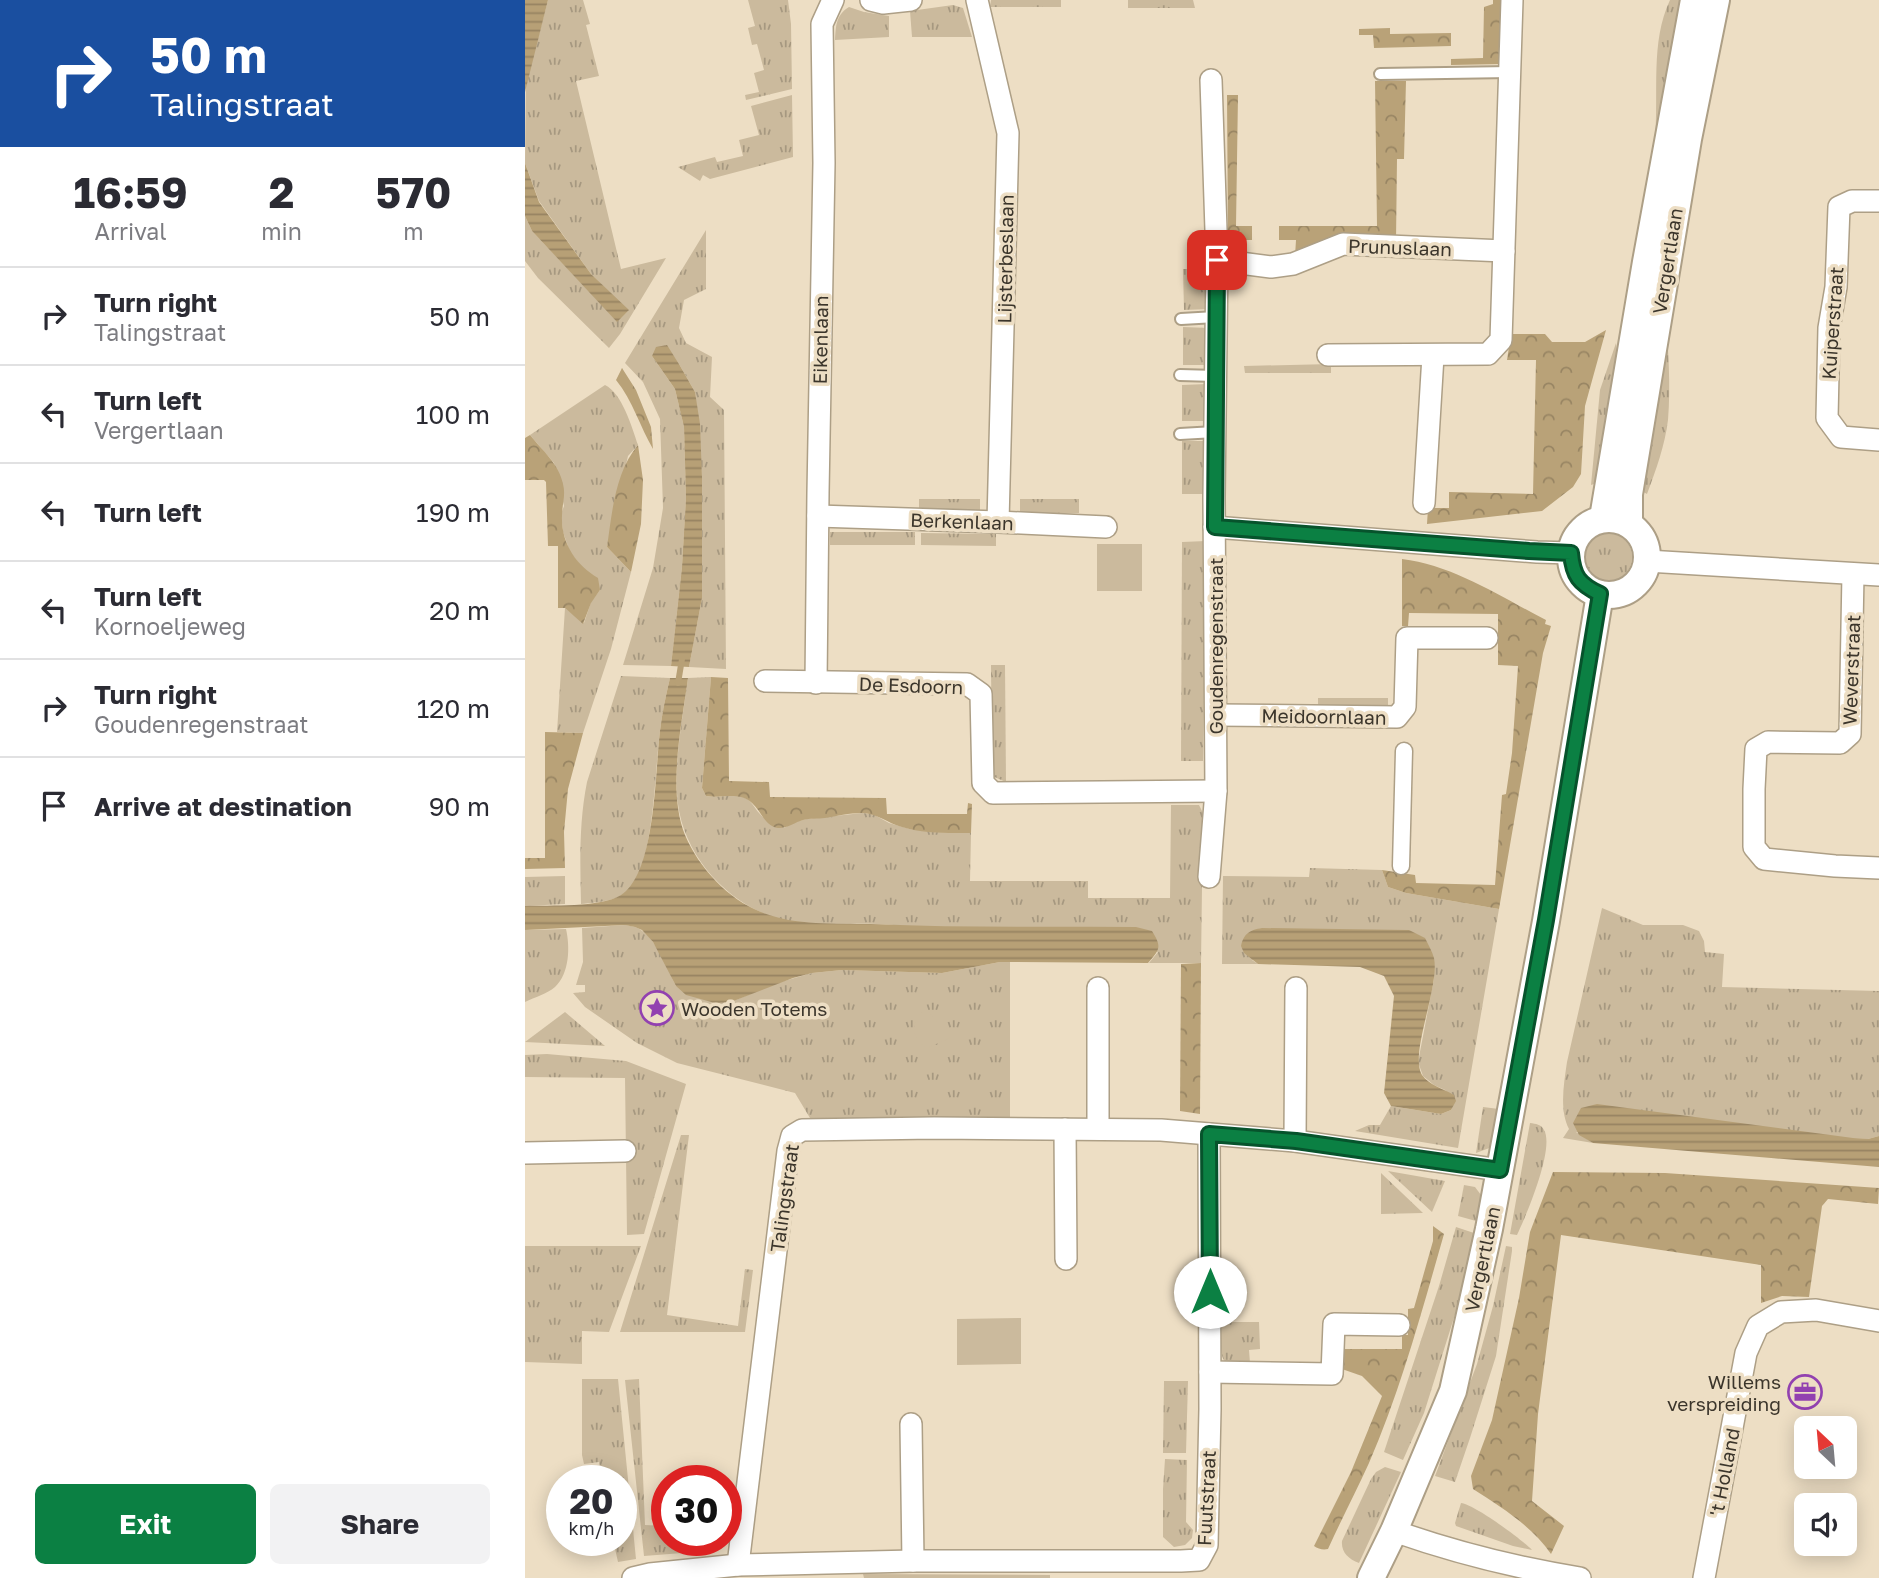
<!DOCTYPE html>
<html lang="en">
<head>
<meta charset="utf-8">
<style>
	:root { --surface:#fff; --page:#f2f2f3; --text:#2b2b33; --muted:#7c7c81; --line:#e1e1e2; --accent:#0b8043 }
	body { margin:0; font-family:"Golos Text",sans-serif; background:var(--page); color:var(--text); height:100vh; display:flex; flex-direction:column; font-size:26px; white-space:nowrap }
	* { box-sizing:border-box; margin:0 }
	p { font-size:23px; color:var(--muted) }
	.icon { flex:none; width:38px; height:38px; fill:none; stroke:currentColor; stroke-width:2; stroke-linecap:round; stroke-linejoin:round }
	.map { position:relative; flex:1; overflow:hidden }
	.sheet { display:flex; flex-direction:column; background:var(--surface); width:525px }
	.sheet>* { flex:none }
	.hud { background:#1a4fa0; color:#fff; overflow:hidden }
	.needle { width:46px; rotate:334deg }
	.buttons { position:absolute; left:1269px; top:1416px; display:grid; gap:14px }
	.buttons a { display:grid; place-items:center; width:63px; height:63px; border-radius:10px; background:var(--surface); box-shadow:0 4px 18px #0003; font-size:35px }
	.speed { position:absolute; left:21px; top:1465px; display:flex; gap:14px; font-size:35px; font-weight:700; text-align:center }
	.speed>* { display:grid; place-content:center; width:91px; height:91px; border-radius:50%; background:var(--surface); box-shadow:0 4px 18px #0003; line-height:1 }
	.speed small { font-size:18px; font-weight:400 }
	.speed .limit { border:10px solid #d22; background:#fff; color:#111 }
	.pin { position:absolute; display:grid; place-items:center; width:60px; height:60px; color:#fff; margin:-30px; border-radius:14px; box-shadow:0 4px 10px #0006 }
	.me { position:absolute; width:77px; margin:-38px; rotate:0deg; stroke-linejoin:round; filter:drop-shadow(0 0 5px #0008) }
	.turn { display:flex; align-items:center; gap:24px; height:147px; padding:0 35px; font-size:32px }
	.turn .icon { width:91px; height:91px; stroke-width:2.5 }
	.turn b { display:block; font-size:49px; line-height:60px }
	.eta { display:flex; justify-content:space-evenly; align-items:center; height:119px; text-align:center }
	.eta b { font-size:42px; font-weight:700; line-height:49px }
	.cta { display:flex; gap:14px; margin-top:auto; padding:14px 35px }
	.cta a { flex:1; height:80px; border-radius:10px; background:var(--accent); color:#fff; font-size:28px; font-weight:700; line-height:80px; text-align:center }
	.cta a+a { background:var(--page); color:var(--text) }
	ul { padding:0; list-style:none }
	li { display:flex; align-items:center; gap:21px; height:98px; padding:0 35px; border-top:2px solid var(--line) }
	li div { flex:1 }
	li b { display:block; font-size:26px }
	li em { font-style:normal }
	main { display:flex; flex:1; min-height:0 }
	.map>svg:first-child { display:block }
	.grass { fill:url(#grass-tufts) }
	.forest { fill:url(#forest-crowns) }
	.green { fill:#cbba9d }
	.water { fill:url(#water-rules) }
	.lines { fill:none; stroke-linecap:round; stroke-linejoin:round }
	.stream { stroke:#b7a076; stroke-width:6 }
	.service-casing { stroke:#ad9f86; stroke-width:14 }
	.pedestrian-casing { stroke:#ad9f86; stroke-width:19 }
	.minor-casing { stroke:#ad9f86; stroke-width:24 }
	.tertiary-casing { stroke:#ad9f86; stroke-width:30 }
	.service { stroke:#fff; stroke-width:10 }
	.pedestrian { stroke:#fff; stroke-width:16 }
	.minor { stroke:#fff; stroke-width:21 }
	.tertiary { stroke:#fff; stroke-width:26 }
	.route-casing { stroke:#07532c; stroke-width:18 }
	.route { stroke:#0b8043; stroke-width:12 }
	.labels { text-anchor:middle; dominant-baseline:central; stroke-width:7; stroke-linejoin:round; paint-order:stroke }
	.street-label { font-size:19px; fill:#3b352b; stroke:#eddec4 }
	.poi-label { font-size:19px; fill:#3b352b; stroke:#eddec4; text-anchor:start }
</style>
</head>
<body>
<main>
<section class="sheet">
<div class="hud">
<div class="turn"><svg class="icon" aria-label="right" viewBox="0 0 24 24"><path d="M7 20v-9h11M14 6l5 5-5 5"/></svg><div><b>50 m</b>Talingstraat</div></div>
</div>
<div class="eta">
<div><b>16:59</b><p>Arrival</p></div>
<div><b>2</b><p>min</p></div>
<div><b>570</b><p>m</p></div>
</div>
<ul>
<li><svg class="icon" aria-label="right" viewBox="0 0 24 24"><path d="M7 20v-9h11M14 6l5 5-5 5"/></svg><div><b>Turn right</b><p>Talingstraat</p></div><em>50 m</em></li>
<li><svg class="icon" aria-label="left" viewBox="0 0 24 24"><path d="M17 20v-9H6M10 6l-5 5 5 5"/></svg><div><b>Turn left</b><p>Vergertlaan</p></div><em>100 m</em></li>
<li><svg class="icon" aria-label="left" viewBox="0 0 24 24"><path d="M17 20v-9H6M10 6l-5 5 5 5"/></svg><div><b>Turn left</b></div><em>190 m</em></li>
<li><svg class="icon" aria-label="left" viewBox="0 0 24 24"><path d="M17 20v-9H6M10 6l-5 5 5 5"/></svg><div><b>Turn left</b><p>Kornoeljeweg</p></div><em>20 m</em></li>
<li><svg class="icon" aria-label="right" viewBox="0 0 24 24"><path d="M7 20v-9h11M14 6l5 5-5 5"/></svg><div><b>Turn right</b><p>Goudenregenstraat</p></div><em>120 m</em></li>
<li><svg class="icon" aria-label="arrive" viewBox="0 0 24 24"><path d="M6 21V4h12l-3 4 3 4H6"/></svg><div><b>Arrive at destination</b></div><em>90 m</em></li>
</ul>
<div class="cta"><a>Exit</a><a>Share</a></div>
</section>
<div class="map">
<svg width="1354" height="1578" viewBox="0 0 1354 1578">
	<defs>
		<pattern id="grass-tufts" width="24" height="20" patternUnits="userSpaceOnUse" patternTransform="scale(1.75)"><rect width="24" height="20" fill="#cbba9d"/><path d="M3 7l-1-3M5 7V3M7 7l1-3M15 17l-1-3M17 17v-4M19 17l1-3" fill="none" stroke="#a69880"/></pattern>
		<pattern id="forest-crowns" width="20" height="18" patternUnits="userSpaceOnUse" patternTransform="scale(1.75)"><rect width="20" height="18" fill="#b9a278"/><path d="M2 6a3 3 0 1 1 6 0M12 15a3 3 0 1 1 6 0" fill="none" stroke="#988563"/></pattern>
		<pattern id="water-rules" width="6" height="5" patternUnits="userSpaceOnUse" patternTransform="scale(1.75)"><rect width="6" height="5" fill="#b7a076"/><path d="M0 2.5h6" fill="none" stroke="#968361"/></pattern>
	</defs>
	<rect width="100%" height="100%" fill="#eddec4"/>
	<g class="grass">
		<polygon points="23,0 58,0 65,24 61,25 74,76 51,81 96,269 141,258 95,334 84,348 13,278 0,261 0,216 7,231 92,321 103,311 66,274 14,201 0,163 1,83"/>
		<polygon points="223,0 263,0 266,24 267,89 221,100 220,95 234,92 229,73 239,70 232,44 227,45 223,28 230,26"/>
		<polygon points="466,0 536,0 536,7 465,7"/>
		<polygon points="603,0 668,0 670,8 603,8"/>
		<path d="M1145,0H1162L1154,29L1130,139C1134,93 1125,42 1145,0Z"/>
		<polygon points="428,5 438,8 447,37 387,37 385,11"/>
		<path d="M324,7L339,12L364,16V37L310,40C311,25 311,15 324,7Z"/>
		<polygon points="267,95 268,157 185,179 178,175 175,181 153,167 190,157 192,162 218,156 214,140 234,135 226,106"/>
		<polygon points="181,230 181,289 159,300 154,328 161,343 187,357 185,397 199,410 201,669 164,667 177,598 177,477 170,392 154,364 141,345 127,356 150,389 159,427 161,498 157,567 146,666 98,665 128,568 138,508 135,419 118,382 100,363"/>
		<polygon points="658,269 685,269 685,309 659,310"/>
		<path d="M1141,315C1143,350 1146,385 1143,420C1140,445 1131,470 1122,494L1111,488Z"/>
		<polygon points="658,327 684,328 683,365 658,365"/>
		<polygon points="1091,343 1094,370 1072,483 1066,485 1075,390"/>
		<polygon points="806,364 806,373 720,373 719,366"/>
		<polygon points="682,384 682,421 657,421 657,385"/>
		<path d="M80,385C97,393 107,427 113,445L103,456L82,547L106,572L86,649L58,733L32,732L40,608L59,623L66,602L75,590L45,552L38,532L36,514L39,506L29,463L5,435Z"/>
		<polygon points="657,441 682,441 681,494 657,494"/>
		<rect x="394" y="499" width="61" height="14"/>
		<polygon points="495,499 554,499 554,513 495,514"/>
		<rect x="305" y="532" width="85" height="13"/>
		<polygon points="396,533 471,534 471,546 396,545"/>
		<circle cx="1083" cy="557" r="24"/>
		<polygon points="681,541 678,761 656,761 657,542"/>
		<polygon points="466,665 480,665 481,782 467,776"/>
		<path d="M96,676L145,678C141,695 137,713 135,731C130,767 129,861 106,887C93,902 74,902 56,904C55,862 54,822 62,782Z"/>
		<path d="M186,677L177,788L181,796C193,799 208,792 220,798C228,802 229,808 235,814C240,820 251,824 259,828L269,822L282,819L337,813L348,814L364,823L385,829L409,832L446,833L445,881H563V898H645L646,805H674L678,813L676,963H624L633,952C545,943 457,933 369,925C335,922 301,926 268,922C211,913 160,861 153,804C148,766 158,716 163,678Z"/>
		<rect x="793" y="698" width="70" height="10"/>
		<polygon points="785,868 857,870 863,887 881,893 974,909 933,1148 830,1131 844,1125 855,1125 866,1106 916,1114 926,1110 930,1101 920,1090 909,1085 898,1076 893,1062 909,979 909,959 727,960 733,964 697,964 698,876 784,877"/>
		<polygon points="40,876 40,904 0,906 0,877"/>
		<path d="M1077,908L1118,925H1158L1174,931L1179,941L1180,952L1199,954L1197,987L1354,991V1136L1343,1139L1051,1132L1068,1143L1038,1138L1044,1129C1034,1110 1039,1083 1042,1062Z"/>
		<path d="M100,925C105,926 111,926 116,930C133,942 142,968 151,986L206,1002L252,983L287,973L317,970L417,973L475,962H485V1120L285,1118L270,1093L152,1063L112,1043L60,1007L48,993L60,992V985H51L58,962L57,928Z"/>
		<path d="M41,929C45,946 45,973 30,987C22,994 10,997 0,1002V930Z"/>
		<polygon points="40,1012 80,1046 0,1042"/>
		<polygon points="22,1054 101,1061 161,1084 119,1234 102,1235 100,1078 0,1077 0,1055"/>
		<polygon points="958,1107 974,1109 967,1147 951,1153"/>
		<path d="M1005,1123C1011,1124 1016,1124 1019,1130C1030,1148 1001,1216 992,1235L985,1234Z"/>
		<polygon points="156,1135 164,1135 142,1315 213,1326 220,1269 228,1270 220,1332 95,1332"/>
		<polygon points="863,1171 920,1181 907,1212"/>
		<polygon points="856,1173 898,1213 856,1214"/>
		<polygon points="939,1185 950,1187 956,1195 951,1221 933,1216"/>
		<polygon points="931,1227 949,1233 938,1289 899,1413 878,1460 859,1452 914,1286"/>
		<polygon points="0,1246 116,1246 84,1332 57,1331 57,1364 0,1362"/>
		<polygon points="981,1246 987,1247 987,1251 971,1356 945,1438 930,1482 910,1476 952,1364 968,1306"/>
		<path d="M697,1322H734L735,1349L724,1350L725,1363C718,1363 707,1365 701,1362C693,1357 697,1331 697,1322Z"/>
		<polygon points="57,1379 93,1379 111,1559 93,1562 88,1540 96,1540 96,1480 77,1480 74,1462 59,1464 57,1455"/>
		<polygon points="114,1379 120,1525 142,1526 142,1540 198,1540 197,1544 183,1551 119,1556 100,1380"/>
		<polygon points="639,1381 663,1381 661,1453 638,1453"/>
		<polygon points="640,1459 662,1460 661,1522 668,1530 667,1538 660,1545 649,1547 638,1537 638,1489"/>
		<path d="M860,1467L876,1472L834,1563C823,1559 816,1552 817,1541L846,1479L851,1472Z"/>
		<path d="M936,1503C950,1505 995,1538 1007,1550L988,1546L931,1526L930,1523Z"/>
		<polygon points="338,1574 525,1575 525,1578 339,1578"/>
	</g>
	<g class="forest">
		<polygon points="968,0 976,0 977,64 926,65 926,59 958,58 959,7 968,4"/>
		<polygon points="865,28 865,34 926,33 926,46 849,48 848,35 834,35 834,29"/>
		<polygon points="850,81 881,81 879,159 872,159 871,241 770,256 771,240 754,240 754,226 852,226"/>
		<polygon points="702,95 713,95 711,226 727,226 727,240 703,240"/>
		<polygon points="1081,330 1060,406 1056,474 1048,487 1017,511 902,524 903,508 924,508 924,492 1008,494 1011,360 982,360 986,334 1020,334 1027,342 1060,342"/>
		<path d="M97,368L111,390L126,427L128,449C115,427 108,401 91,380Z"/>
		<path d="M5,435C17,450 34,464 38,484C41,495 37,505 37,516C36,543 51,565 73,578L75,590L66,603L58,624L40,608H33V546H23L21,482L19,480H0V438Z"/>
		<path d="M113,445L118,480L116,524L106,572L82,547C87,513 90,472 113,445Z"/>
		<path d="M877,559C928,565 976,597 1021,620L1020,624L1026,626L1018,653L974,909L881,893L863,887L857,870L890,875L891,883L970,885L977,795L981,794L987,753L993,666L973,665V614L884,613L883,626H877Z"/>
		<path d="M186,677L203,678L204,781L244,782L245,797L361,798L362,814H442L443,803L447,804L446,833C423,833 399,834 377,827C362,823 352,813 337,813C324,813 312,816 300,818C293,819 285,818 278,820C270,822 262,829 253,828C240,826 236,811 227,803C214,791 196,799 181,796L177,788Z"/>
		<polygon points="20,732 58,733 43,789 39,832 40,868 0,869 0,858 20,858"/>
		<polygon points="676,963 675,1114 655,1111 656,964"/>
		<path d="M1028,1172L1140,1173L1354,1188L1353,1204L1303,1199L1297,1206L1284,1297L1257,1296L1236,1303V1265L1036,1235L1013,1414L1007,1501L1039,1526L1026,1554C1007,1526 976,1507 948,1489L946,1476L967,1420L994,1298L1005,1232Z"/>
		<path d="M908,1226L919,1234C897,1311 876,1389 844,1463C831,1492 816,1520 803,1549C798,1550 793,1549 789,1546L826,1472L857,1396L837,1376L814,1368L815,1349H877V1335H883V1309L889,1308L908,1241Z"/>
	</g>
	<g class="green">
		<rect x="572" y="544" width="45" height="47"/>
		<path d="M399,1011H403L425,1038L402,1048C387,1041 384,1020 399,1011Z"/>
		<polygon points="496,1318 496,1364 432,1365 432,1319"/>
	</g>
	<g class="water">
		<polygon points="0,0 23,0 0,92"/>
		<polygon points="0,163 14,202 66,274 104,310 92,322 7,231 0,216"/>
		<polygon points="142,345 154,364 170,392 175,424 177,477 177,598 164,667 146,666 157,567 161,498 159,427 150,389 127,356 131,347"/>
		<path d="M145,678H163C157,723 142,791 160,835C174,868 203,899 236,912C271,926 309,923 346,924C434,928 523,926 611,927L627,931C637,947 635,949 623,963L475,962L417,973L317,970L287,973L268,978L206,1002L190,1003L161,995L151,986L128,942L117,930L110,927L100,925L0,930V906C25,905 75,908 96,895C131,873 130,770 135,731C137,713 141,695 145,678Z"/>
		<path d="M737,928L884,930L900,938C903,944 907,951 909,958C915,987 884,1054 897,1075C904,1085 919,1089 929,1095L931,1101L926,1110L916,1114L866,1106L859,1093L869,996L859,976L835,967L733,964L719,953L716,946C719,933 725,930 737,928Z"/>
		<polygon points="1072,1104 1328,1138 1343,1139 1354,1136 1354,1167 1068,1143 1054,1135 1048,1123 1056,1108"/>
	</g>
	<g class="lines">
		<polyline class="stream" points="153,683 157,659"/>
		<g class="service-casing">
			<g id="service">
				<polyline points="855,74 986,72"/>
				<polyline points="656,319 691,317"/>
				<polyline points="655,375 691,376"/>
				<polyline points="655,434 690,432"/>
			</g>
		</g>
		<g class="pedestrian-casing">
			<polyline id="pedestrian" points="876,866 879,751"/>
		</g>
		<g class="minor-casing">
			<g id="minor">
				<polyline points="346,0 358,3 386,0"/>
				<polyline points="452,0 483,133 473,522"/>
				<polyline points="1354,201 1327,201 1314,207 1311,287 1304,328 1302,418 1316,437 1354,440"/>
				<polyline points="692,260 746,267 768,264 818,244 979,251"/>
				<polyline points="803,355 963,354 976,340 987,0"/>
				<polyline points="899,503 908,356"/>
				<polyline points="293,516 473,522 581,527"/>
				<polyline points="689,527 1012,552 1046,553"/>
				<polyline points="1122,561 1354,575"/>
				<polyline points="1328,574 1325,734 1315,743 1243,742 1231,749 1229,789 1229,847 1239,859 1310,866 1354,868"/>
				<polyline points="240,681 442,684 456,694 458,783 468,793 691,791"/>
				<polyline points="291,683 293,493 299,163 297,24 308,0"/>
				<polyline points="691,715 872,717 880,707 882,638 962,638"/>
				<polyline points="684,877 691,791 689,497 692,260 686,80"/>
				<polyline points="540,1129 541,1259"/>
				<polyline points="573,1129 573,988"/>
				<polyline points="770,1141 771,988"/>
				<polyline points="0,1153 100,1151"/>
				<polyline points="685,1372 807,1374 809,1324 874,1325"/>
				<polyline points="386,1424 388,1561"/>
				<path d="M869,1531C929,1552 992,1568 1055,1578"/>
				<polyline points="213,1565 263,1151 267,1136 277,1130 409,1128 636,1130 770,1141 975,1170"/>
				<polyline points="108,1578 125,1574 213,1565 388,1561 656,1561 674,1560 682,1545 685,1409 684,1134"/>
				<polyline points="1179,1578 1221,1353 1233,1326 1256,1312 1291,1310 1354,1321"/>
			</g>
		</g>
		<g class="tertiary-casing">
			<g id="tertiary">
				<polyline points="1078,518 1121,262 1169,0"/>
				<circle cx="1084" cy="557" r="38"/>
				<polyline points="1104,524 1104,494 1163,139 1191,0"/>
				<polyline points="846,1578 869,1531 928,1391 964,1229 986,1110 1021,921 1075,594"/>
			</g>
		</g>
		<use href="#service" class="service"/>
		<use href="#pedestrian" class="pedestrian"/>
		<use href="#minor" class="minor"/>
		<use href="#tertiary" class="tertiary"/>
	</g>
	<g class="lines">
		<g class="route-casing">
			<path id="route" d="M685,1292L684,1134L771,1141L975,1170L1021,920L1075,594C1054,584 1048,576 1046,553L1004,551L690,527L692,260"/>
		</g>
		<use href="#route" class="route"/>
	</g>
	<defs>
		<g id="sight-ring" transform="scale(1.75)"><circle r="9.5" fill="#eddec4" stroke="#9241b0" stroke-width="1.5"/><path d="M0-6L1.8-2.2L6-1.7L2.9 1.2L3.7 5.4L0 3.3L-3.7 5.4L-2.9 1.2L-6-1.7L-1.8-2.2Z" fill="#9241b0"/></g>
		<g id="office-ring" transform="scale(1.75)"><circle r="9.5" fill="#eddec4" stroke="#9241b0" stroke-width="1.5"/><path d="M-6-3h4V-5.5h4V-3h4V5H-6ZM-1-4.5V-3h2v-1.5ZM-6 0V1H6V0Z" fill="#9241b0"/></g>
	</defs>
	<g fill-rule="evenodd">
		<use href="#sight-ring" x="132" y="1008"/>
		<use href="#office-ring" x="1280" y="1392"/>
	</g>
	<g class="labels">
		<g class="street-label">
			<text transform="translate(875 247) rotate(2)">Prunuslaan</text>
			<text transform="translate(480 259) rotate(-89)">Lijsterbeslaan</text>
			<text transform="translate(1142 261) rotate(-81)">Vergertlaan</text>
			<text transform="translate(1307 323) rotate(-86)">Kuiperstraat</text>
			<text transform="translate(295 340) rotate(-89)">Eikenlaan</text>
			<text transform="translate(437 521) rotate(2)">Berkenlaan</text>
			<text transform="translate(690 646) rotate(-90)">Goudenregenstraat</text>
			<text transform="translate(1326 670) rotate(-88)">Weverstraat</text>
			<text transform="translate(386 685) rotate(2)">De Esdoorn</text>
			<text transform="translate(799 716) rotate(1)">Meidoornlaan</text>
			<text transform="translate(259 1198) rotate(-82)">Talingstraat</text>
			<text transform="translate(957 1259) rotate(-78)">Vergertlaan</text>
			<text transform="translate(1199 1472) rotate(-79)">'t Holland</text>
			<text transform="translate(681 1498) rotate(-87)">Fuutstraat</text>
		</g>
		<g class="poi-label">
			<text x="156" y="1008">Wooden Totems</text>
			<text x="1256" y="1381" text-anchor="end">Willems<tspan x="1256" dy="22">verspreiding</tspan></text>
		</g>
	</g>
</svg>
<div class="buttons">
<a><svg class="needle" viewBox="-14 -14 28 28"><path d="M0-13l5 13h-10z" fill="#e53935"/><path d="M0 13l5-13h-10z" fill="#7c7c81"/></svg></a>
<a><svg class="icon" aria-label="sound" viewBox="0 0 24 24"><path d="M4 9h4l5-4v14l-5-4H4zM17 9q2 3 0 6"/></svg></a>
</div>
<div class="speed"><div>20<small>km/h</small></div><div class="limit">30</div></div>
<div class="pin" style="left:692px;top:260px;background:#d93025"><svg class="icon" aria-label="arrive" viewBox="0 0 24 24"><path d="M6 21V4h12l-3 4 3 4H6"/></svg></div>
<svg class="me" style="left:685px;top:1292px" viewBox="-20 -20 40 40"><circle r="19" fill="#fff"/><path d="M0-13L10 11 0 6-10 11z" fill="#0b8043"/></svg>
</div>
</main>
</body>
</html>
